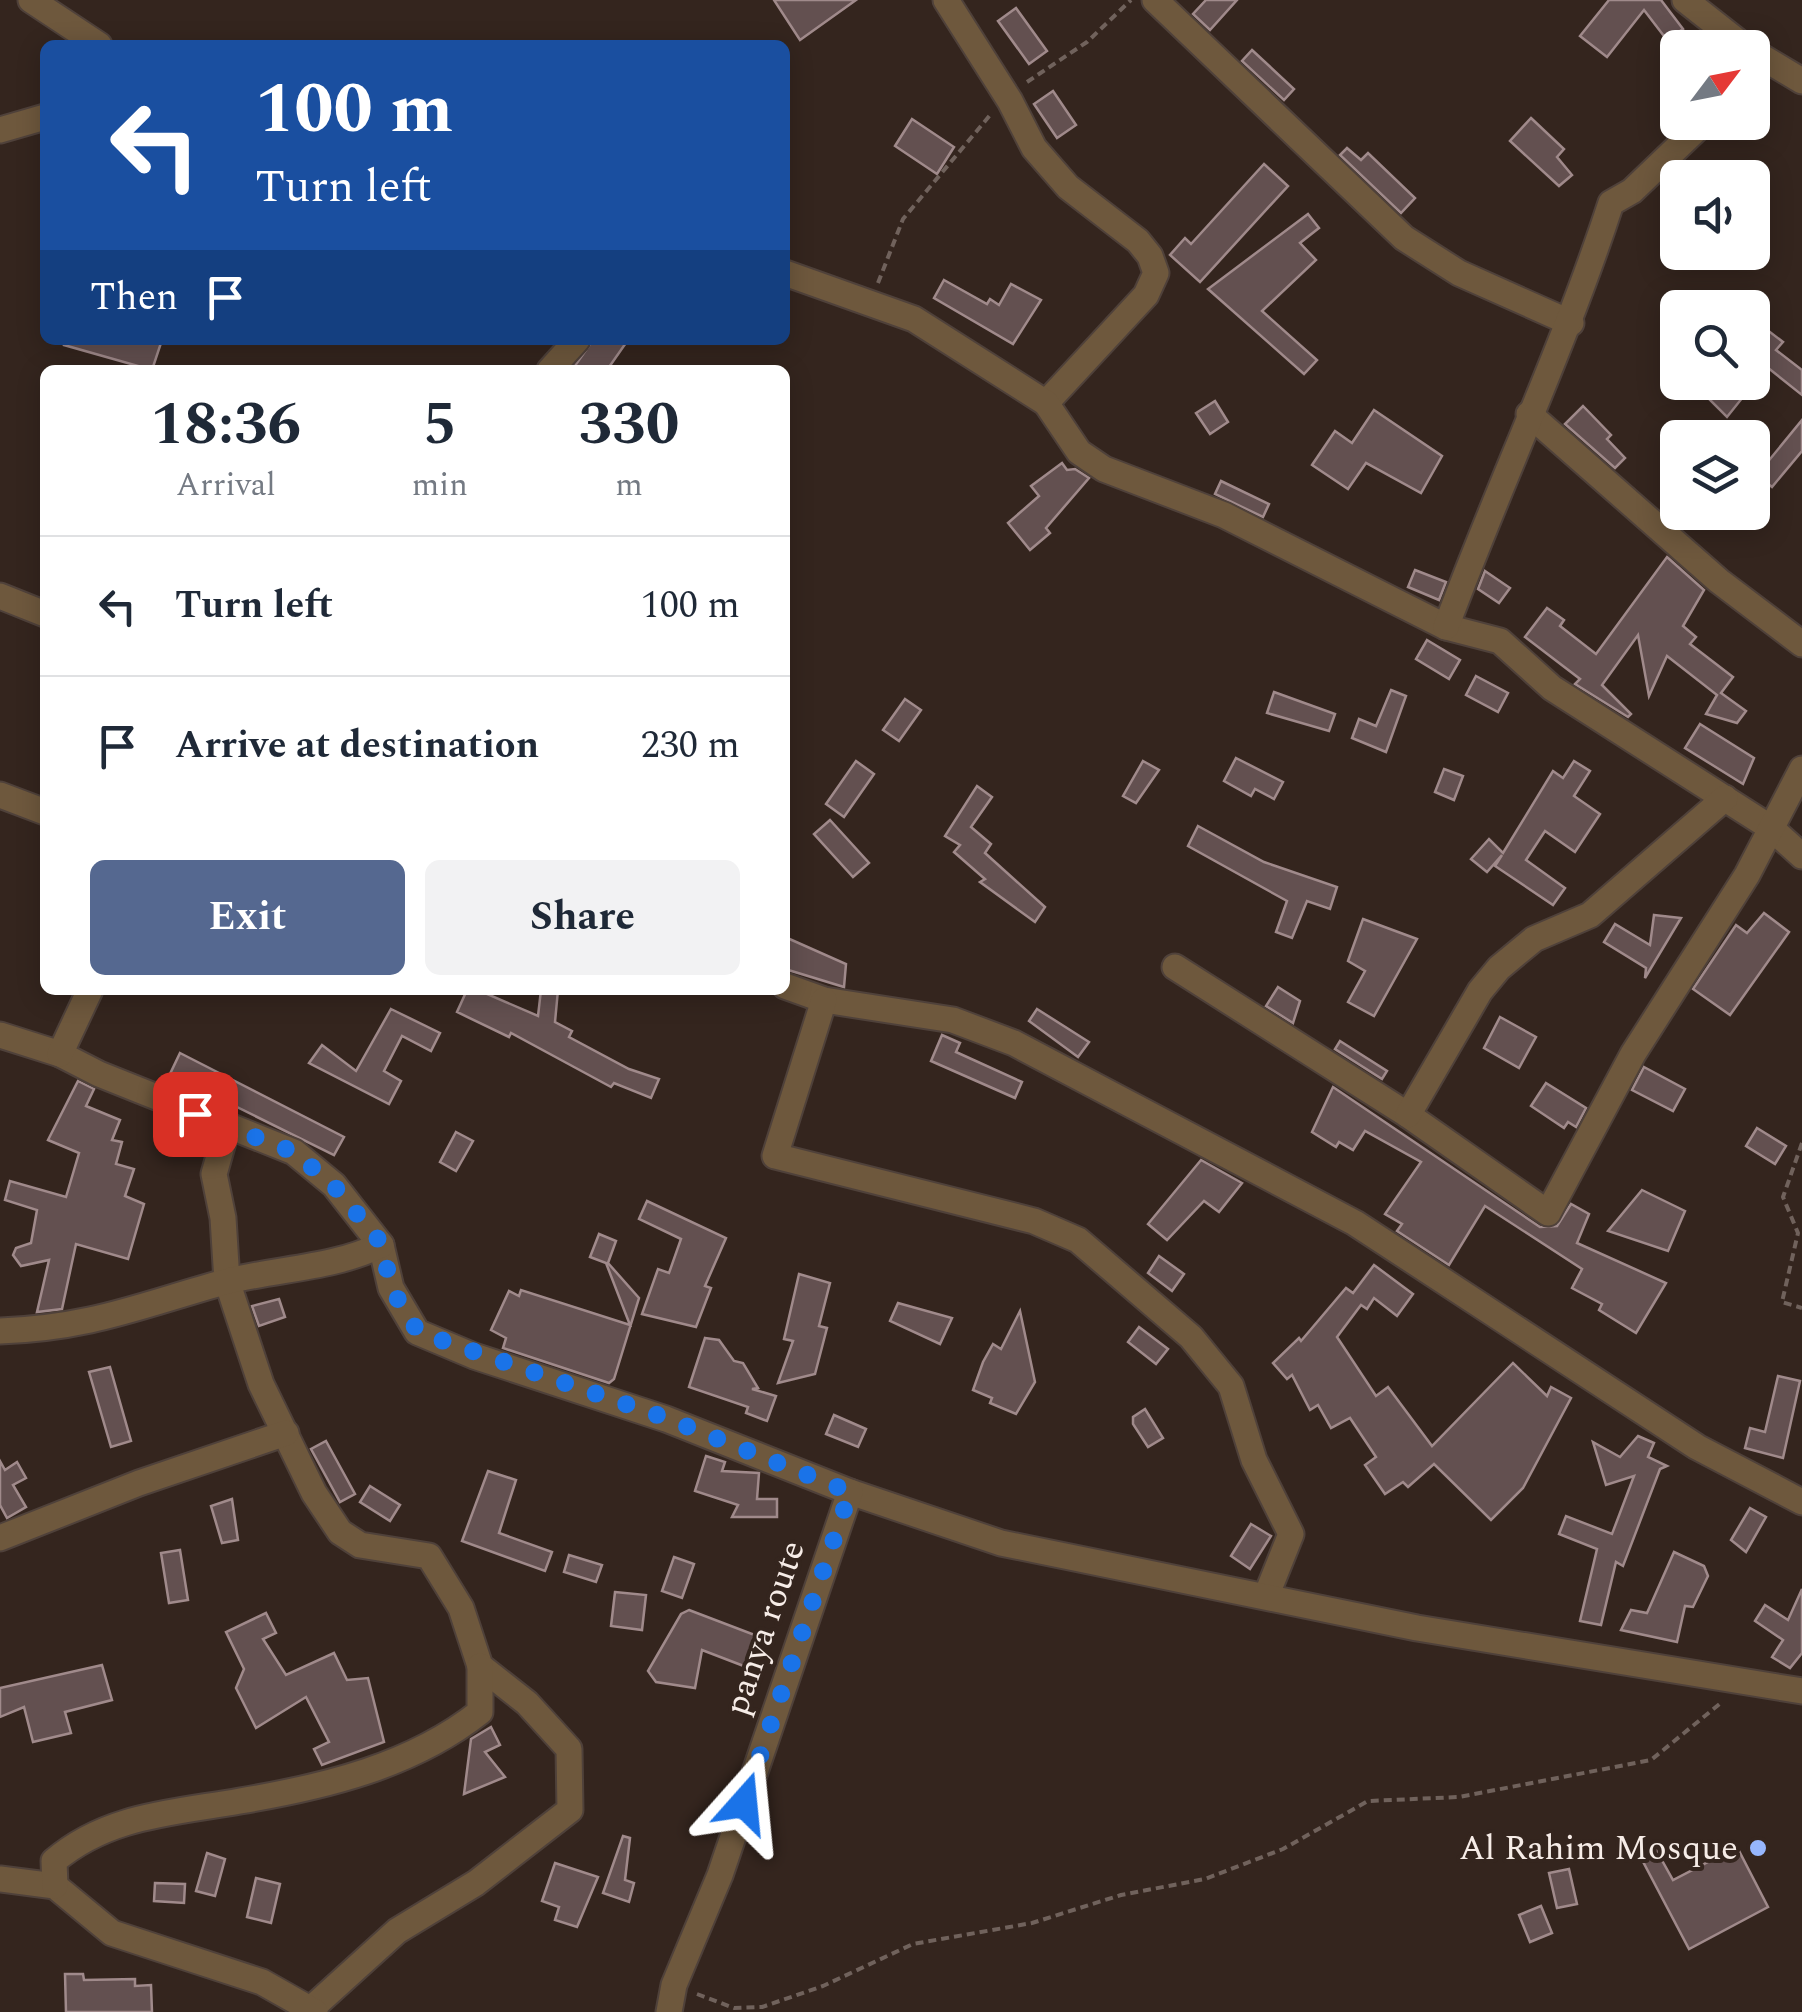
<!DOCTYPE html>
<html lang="en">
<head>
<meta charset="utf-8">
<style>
	:root { --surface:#fff; --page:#f2f2f3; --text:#1f2937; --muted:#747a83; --line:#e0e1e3; --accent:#556890 }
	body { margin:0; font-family:Spectral,serif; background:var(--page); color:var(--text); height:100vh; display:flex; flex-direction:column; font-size:38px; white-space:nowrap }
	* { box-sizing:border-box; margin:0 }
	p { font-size:32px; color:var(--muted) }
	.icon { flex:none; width:55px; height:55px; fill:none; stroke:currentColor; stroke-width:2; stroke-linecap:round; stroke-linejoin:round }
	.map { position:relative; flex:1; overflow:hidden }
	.side { position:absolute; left:40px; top:365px; width:750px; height:630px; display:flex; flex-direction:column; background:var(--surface); border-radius:15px; box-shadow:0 5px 25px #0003 }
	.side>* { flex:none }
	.top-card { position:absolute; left:40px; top:40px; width:750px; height:305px; border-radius:15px; box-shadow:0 5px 25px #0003; background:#1a4fa0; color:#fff; overflow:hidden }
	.needle { width:65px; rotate:58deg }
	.tools { position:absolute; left:1660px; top:30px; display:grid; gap:20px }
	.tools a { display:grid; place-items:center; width:110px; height:110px; border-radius:15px; background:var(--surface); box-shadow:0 5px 25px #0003; font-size:50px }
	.pin { position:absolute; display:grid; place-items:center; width:85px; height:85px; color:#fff; margin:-42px; border-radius:20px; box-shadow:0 5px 15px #0006 }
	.me { position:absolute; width:110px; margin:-55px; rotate:18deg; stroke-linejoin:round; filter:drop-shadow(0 0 8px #0008) }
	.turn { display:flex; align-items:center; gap:35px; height:210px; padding:0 50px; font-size:45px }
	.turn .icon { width:130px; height:130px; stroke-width:2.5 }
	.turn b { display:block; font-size:70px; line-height:85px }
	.then { display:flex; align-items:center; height:95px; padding:0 50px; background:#0003; gap:20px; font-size:38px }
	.eta { display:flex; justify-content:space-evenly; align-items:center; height:170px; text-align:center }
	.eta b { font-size:60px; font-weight:700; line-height:70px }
	.button { display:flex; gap:20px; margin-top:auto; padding:20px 50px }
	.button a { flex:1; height:115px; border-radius:15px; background:var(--accent); color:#fff; font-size:40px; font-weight:700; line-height:115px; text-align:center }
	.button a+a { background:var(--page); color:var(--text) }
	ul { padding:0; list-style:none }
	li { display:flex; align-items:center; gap:30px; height:140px; padding:0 50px; border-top:2px solid var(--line) }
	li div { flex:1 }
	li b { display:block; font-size:38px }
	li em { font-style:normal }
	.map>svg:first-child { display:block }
	.building { fill:#635050; stroke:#a08a8b; stroke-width:2.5 }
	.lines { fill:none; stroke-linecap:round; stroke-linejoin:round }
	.minor-casing { stroke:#4f413a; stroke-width:29 }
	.path { stroke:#70625c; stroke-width:4; stroke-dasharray:8 5; stroke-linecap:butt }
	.minor { stroke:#6e583d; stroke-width:25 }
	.route { stroke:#1a73e8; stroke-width:18; stroke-dasharray:0 32.4 }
	.poi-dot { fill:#96b6fd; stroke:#34251e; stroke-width:4 }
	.labels { text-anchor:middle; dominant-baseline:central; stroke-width:8; stroke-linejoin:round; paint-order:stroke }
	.street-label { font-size:35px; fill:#f6ece7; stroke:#34251e }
	.poi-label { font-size:35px; fill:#f6ece7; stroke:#34251e; text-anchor:end }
</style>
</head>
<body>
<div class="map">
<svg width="1802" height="2012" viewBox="0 0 1802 2012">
	<rect width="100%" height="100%" fill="#34251e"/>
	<g class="building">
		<polygon points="774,0 856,0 800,40"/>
		<polygon points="1206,0 1237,0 1210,30 1193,14"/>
		<polygon points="1609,0 1661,0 1683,29 1667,40 1644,10 1607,57 1580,36"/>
		<polygon points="1016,8 1047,51 1029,64 998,21"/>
		<polygon points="1252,50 1294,89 1284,100 1242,61"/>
		<polygon points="1053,91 1076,125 1057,138 1034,104"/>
		<polygon points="1531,118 1564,149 1557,157 1572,175 1559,186 1510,141"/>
		<polygon points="912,119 954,147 937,174 895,146"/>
		<polygon points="1347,148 1361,160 1368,153 1415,198 1401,213 1340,155"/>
		<polygon points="1264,164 1288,186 1200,282 1170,255 1185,238 1191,244"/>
		<polygon points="1308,214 1319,228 1300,243 1316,260 1262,311 1317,360 1304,374 1208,289"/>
		<polygon points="944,280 987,304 990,299 999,305 1011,284 1041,300 1013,344 934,298"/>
		<polygon points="1766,329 1783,342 1776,350 1802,370 1802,395 1767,367 1727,417 1692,382 1752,382 1752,348"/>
		<polygon points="65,340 162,340 152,370 64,345"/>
		<polygon points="593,340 628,340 607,370 572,370"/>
		<polygon points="1215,401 1228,422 1210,434 1196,413"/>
		<polygon points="1583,406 1611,435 1607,439 1625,458 1615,468 1565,424"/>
		<polygon points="1374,410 1442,456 1421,493 1366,463 1348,489 1312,465 1335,431 1352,443"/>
		<polygon points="1802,420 1802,451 1772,487 1757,475"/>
		<polygon points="1062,463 1067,470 1075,469 1089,478 1046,528 1050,533 1030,550 1008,523 1039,496 1031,486"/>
		<polygon points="1221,481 1269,504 1263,517 1215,494"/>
		<polygon points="1667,557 1704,590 1683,626 1696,637 1690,644 1733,677 1721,693 1746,711 1737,723 1706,714 1717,695 1667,656 1649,696 1638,635 1602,685 1631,714 1628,717 1575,684 1580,679 1525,637 1547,608 1564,620 1560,626 1596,654"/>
		<polygon points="1415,570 1446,582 1439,600 1408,587"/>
		<polygon points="1485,571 1510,588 1499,603 1478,589"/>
		<polygon points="1427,640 1460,660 1449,679 1416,659"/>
		<polygon points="1476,676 1508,693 1498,712 1466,695"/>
		<polygon points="1391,690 1406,696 1386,752 1352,738 1359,719 1376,726"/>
		<polygon points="1274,692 1335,714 1329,731 1267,713"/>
		<polygon points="905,699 921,710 899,741 883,730"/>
		<polygon points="1700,724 1754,758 1743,784 1685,748"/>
		<polygon points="1236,758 1283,782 1274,799 1255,789 1251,796 1224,781"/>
		<polygon points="856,761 874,774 844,817 826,804"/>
		<polygon points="1143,761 1159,770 1136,803 1123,796"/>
		<polygon points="1574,761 1590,771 1574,796 1600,814 1575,852 1545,831 1526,860 1565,888 1553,905 1495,866 1502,855 1487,872 1471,859 1489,839 1503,853 1553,771 1563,778"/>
		<polygon points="1444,769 1463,776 1454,800 1435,792"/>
		<polygon points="977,786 992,797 971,827 991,844 985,853 1045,907 1035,922 980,882 985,879 954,852 960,845 945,836"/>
		<polygon points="830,820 869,863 853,877 814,834"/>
		<polygon points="1198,826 1264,862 1337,887 1330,909 1307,901 1292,938 1276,932 1287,901 1188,846"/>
		<polygon points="1764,913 1789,932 1730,1015 1693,989 1736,925 1747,933"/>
		<polygon points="1654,915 1681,918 1645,978 1646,968 1604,942 1615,924 1650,945"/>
		<polygon points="1363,919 1417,939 1374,1016 1348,1002 1365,971 1348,961"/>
		<polygon points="785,937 846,964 844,987 785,969"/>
		<polygon points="1278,987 1300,1001 1293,1023 1266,1006"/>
		<polygon points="467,990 478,990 538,1016 541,990 558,990 555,1022 572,1031 569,1037 629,1069 659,1079 651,1098 614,1083 611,1087 511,1033 509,1037 457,1012"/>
		<polygon points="391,1009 440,1033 431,1051 402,1036 384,1071 401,1081 389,1104 309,1063 322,1045 356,1071"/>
		<polygon points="1037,1009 1089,1042 1078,1057 1029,1021"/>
		<polygon points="1500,1017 1536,1037 1519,1068 1484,1048"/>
		<polygon points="942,1035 960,1043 956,1052 1022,1082 1015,1098 931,1061"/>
		<polygon points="1340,1041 1387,1071 1382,1079 1335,1049"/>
		<polygon points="180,1053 344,1137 334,1155 170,1074"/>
		<polygon points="1644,1067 1685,1089 1673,1111 1632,1090"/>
		<polygon points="78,1081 94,1089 86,1106 120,1120 112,1140 122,1142 116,1164 134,1169 125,1196 144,1204 128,1259 76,1244 62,1309 37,1312 49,1260 21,1266 13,1255 16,1248 31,1243 37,1210 5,1200 10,1181 66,1197 79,1153 48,1140"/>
		<polygon points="1546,1083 1586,1108 1576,1127 1568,1122 1564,1128 1531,1106"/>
		<polygon points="1333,1087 1540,1227 1557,1226 1571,1204 1589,1214 1577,1243 1666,1283 1636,1333 1599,1310 1602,1304 1572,1288 1582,1269 1485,1206 1449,1265 1397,1231 1402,1224 1385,1214 1421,1162 1365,1131 1353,1150 1339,1142 1336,1147 1312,1132"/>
		<polygon points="1757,1128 1786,1146 1775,1164 1746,1146"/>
		<polygon points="456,1132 473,1141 456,1171 440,1162"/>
		<polygon points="1201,1160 1242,1183 1219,1212 1204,1201 1167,1240 1148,1224"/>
		<polygon points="1642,1190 1685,1211 1668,1251 1608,1231"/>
		<polygon points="647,1201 726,1238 705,1286 711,1288 696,1327 642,1314 658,1269 669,1273 681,1239 639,1219"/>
		<polygon points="599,1234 616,1241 608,1263 639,1298 614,1379 609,1383 503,1348 506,1338 491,1330 509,1291 519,1296 521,1290 630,1325 606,1263 590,1257"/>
		<polygon points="1159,1256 1184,1274 1172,1291 1148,1273"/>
		<polygon points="1374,1265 1413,1294 1397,1316 1374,1298 1367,1309 1361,1305 1337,1337 1376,1396 1388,1387 1432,1446 1513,1363 1547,1396 1551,1387 1571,1398 1523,1488 1491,1520 1434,1464 1408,1487 1403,1482 1385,1494 1365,1465 1376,1457 1350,1418 1331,1428 1318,1405 1310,1410 1292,1375 1287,1379 1273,1363 1299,1338 1301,1341 1346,1288 1353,1293"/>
		<polygon points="799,1274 830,1283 819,1326 827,1328 815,1374 778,1383 793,1341 784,1339"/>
		<polygon points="279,1299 285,1317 259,1326 252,1306"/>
		<polygon points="898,1303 952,1318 940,1344 890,1321"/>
		<polygon points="1020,1311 1035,1382 1016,1414 990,1403 992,1398 973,1390 983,1362 993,1344 1001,1349"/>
		<polygon points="1139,1327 1168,1349 1156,1364 1128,1342"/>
		<polygon points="705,1338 719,1340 734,1361 743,1363 758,1388 752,1389 776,1396 767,1421 746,1413 748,1407 689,1387"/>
		<polygon points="110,1367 131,1441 111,1447 89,1372"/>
		<polygon points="1778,1376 1800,1381 1783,1458 1745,1448 1750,1428 1765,1432"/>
		<polygon points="1145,1409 1163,1438 1148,1447 1133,1424 1133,1417"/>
		<polygon points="834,1415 866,1429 858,1447 826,1434"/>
		<polygon points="1638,1436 1654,1443 1648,1457 1667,1466 1660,1469 1623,1566 1616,1562 1601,1625 1580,1621 1597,1549 1559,1534 1566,1516 1612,1534 1634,1476 1606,1485 1593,1442 1620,1457"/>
		<polygon points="326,1441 355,1494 340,1502 311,1449"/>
		<polygon points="706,1456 725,1462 722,1471 759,1473 757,1499 777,1499 777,1517 732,1517 738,1505 695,1491"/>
		<polygon points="0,1461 5,1470 17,1462 26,1478 13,1485 26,1507 7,1518 0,1505"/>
		<polygon points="488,1471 516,1480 499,1533 552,1552 545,1571 462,1541"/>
		<polygon points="370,1486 400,1505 390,1521 360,1502"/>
		<polygon points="232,1499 238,1540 222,1543 211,1506"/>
		<polygon points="1750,1508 1766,1517 1746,1552 1731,1540"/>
		<polygon points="1251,1524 1271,1536 1250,1569 1231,1556"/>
		<polygon points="180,1550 188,1600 169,1603 161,1553"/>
		<polygon points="1674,1552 1704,1566 1708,1576 1693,1607 1685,1606 1677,1642 1621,1630 1631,1610 1647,1613"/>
		<polygon points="569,1555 602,1565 596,1582 564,1572"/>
		<polygon points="674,1557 694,1564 682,1598 662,1591"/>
		<polygon points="1802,1589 1802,1653 1790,1668 1772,1657 1783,1640 1755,1621 1765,1605 1788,1620"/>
		<polygon points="615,1592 646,1595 642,1630 611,1626"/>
		<polygon points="689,1610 760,1637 749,1668 702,1650 695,1688 656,1682 648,1671 681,1614"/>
		<polygon points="266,1613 276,1633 263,1639 286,1675 334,1653 347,1680 368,1678 384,1742 322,1765 314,1749 329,1742 306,1697 256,1728 236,1688 244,1669 226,1632"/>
		<polygon points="102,1665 112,1700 65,1712 71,1733 33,1742 24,1707 0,1717 0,1688"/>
		<polygon points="491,1727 500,1745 485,1752 505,1777 464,1794 471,1739"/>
		<polygon points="623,1836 630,1838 625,1880 634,1883 629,1902 603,1893"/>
		<polygon points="1654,1846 1673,1880 1737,1847 1768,1907 1689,1949 1639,1854"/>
		<polygon points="207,1853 225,1859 215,1896 196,1891"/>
		<polygon points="555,1863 598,1877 577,1927 555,1920 559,1907 542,1901"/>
		<polygon points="1569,1869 1577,1904 1557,1908 1549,1873"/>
		<polygon points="256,1878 280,1884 271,1923 247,1917"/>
		<polygon points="155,1883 185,1884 184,1903 154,1901"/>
		<polygon points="1541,1906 1552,1933 1530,1942 1519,1915"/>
		<polygon points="65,1974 83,1974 84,1980 135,1979 135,1986 151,1985 152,2012 66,2012"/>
	</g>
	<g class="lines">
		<g class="minor-casing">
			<g id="minor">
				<polyline points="31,0 99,45"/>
				<polyline points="946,0 1010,101 1034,148 1068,187 1138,241 1150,256 1156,273 1146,295 1046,403"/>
				<polyline points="1155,0 1404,238 1459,273 1571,323"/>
				<polyline points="1685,0 1746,48"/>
				<polyline points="1752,51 1802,81"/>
				<polyline points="0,130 45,117"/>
				<polyline points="785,273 914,319 1046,403 1079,452 1104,469 1224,515 1446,627 1500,641 1552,688 1771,828 1802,856"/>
				<polyline points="550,370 577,340"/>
				<polyline points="1529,414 1719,581 1802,644"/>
				<polyline points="0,596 45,614"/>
				<path d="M1446,627C1499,485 1564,347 1611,203L1632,191L1704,122"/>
				<polyline points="0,795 45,812"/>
				<polyline points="1175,967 1408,1115 1548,1213 1633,1054 1747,875 1802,769"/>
				<polyline points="785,986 824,1000 953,1020 1014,1043 1355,1223 1697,1447 1802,1502"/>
				<polyline points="824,1000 775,1156 1034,1221 1078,1240 1191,1337 1231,1386 1254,1460 1291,1534 1267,1594"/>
				<polyline points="0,1035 60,1054 99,1074 294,1152 334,1185 381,1245 391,1288 417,1332 474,1356 666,1419 850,1492 1001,1543 1417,1628 1802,1691"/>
				<polyline points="60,1054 90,990"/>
				<polyline points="1408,1115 1480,991 1499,968 1534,939 1590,915 1725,798"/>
				<polyline points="227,1128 214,1174 223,1218 227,1281 261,1384 314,1493 340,1532 360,1545 429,1556 461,1608 480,1666 527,1703 569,1749 570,1810 476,1883 397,1931 312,2008"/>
				<path d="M0,1331C91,1328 141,1305 225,1282C278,1268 331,1269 381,1245"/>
				<polyline points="0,1538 139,1483 286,1433"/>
				<polyline points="0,1879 55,1886 112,1933 262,1982 315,2012"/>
				<path d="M55,1886L54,1861C108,1815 173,1813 240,1801C324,1787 412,1766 480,1712V1666"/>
				<polyline points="669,2012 674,1985 720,1875 850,1492"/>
			</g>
		</g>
		<g class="path">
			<polyline points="1027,82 1087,42 1131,0"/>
			<polyline points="878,283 903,219 991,114"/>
			<polyline points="1802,1143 1783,1197 1798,1233 1782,1302 1802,1308"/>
			<polyline points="697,1994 734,2008 762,2007 823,1986 913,1944 1032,1923 1121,1895 1205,1879 1283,1849 1368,1801 1459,1797 1651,1760 1722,1702"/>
		</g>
		<use href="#minor" class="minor"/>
	</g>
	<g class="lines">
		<polyline class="route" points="195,1114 294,1152 334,1186 382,1244 391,1288 418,1332 666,1418 850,1492 744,1803"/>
	</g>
	<circle class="poi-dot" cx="1758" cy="1848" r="10"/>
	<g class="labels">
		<g class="street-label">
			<text transform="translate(765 1628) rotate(-71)">panya route</text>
		</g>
		<g class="poi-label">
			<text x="1738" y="1848">Al Rahim Mosque</text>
		</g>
	</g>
</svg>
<div class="tools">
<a><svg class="needle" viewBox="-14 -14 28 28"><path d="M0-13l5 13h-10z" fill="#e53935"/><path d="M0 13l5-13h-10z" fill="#747a83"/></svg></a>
<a><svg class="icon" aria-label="sound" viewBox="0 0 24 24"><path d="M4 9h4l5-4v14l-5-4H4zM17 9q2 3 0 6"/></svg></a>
<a><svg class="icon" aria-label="search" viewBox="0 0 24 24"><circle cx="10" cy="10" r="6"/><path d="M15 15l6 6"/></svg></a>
<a><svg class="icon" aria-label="layers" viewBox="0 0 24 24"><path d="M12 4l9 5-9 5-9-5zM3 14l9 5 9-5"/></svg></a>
</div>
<div class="pin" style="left:195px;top:1114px;background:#d93025"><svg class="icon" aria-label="arrive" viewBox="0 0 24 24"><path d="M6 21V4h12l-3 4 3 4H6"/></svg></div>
<svg class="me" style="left:744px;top:1803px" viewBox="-20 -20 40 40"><path d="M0-17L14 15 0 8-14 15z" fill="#1a73e8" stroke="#fff" stroke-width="4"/></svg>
<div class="top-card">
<div class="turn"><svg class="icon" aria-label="left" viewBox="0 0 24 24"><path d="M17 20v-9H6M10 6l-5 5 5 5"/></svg><div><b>100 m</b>Turn left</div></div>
<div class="then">Then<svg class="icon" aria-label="arrive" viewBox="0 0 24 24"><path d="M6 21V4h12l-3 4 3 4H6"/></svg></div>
</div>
<section class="side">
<div class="eta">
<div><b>18:36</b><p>Arrival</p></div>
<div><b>5</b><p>min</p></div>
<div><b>330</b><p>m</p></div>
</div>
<ul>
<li><svg class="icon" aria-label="left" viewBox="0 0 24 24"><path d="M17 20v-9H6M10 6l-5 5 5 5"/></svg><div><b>Turn left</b></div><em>100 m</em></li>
<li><svg class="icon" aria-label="arrive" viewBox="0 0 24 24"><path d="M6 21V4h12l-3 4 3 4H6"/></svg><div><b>Arrive at destination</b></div><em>230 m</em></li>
</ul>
<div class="button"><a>Exit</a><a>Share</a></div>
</section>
</div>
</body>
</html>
